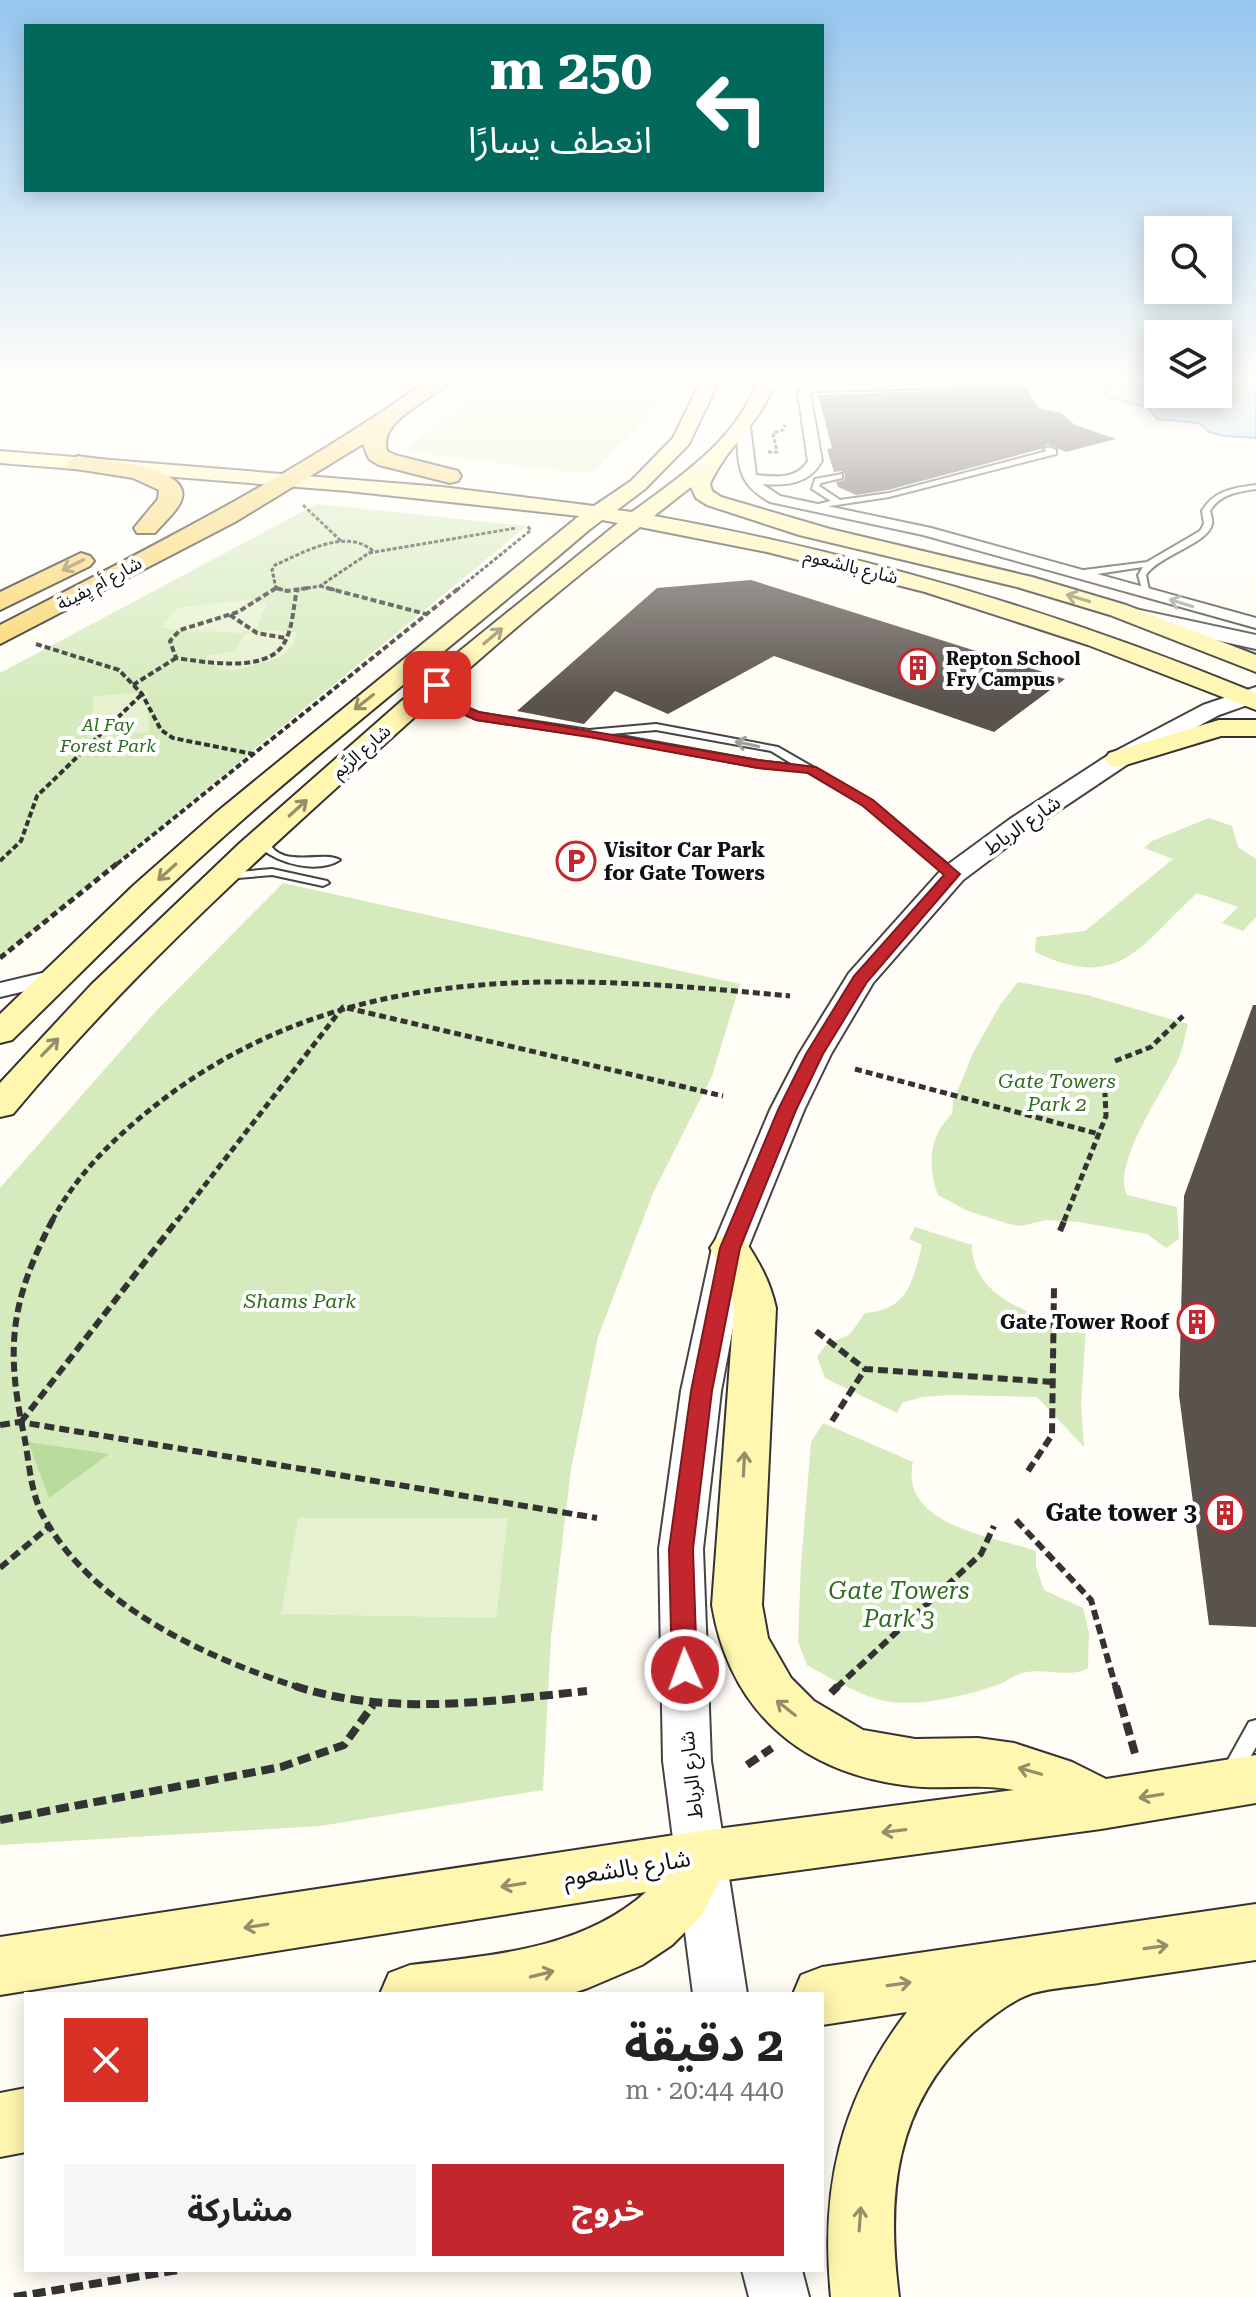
<!DOCTYPE html>
<html lang="ar">
<head>
<meta charset="utf-8">
<style>
	:root { --surface:#fff; --page:#f6f6f6; --text:#222; --muted:#767676; --accent:#c4262e }
	body { margin:0; font-family:"Roboto Serif","Noto Sans Arabic",serif; background:var(--page); color:var(--text); direction:rtl; height:100vh; display:flex; flex-direction:column; font-size:30px; white-space:nowrap }
	* { box-sizing:border-box; margin:0 }
	p { font-size:26px; color:var(--muted) }
	.icon { flex:none; width:44px; height:44px; fill:none; stroke:currentColor; stroke-width:2; stroke-linecap:round; stroke-linejoin:round }
	.map { position:relative; flex:1; overflow:hidden; direction:ltr }
	.details { position:absolute; left:24px; top:1992px; width:800px; height:280px; display:flex; flex-direction:column; background:var(--surface); border-radius:0px; box-shadow:0 4px 20px #0003; direction:rtl }
	.details>* { flex:none }
	.banner { position:absolute; left:24px; top:24px; width:800px; height:168px; border-radius:0px; box-shadow:0 4px 20px #0003; direction:rtl; background:#00695c; color:#fff; overflow:hidden }
	.buttons { position:absolute; left:1144px; top:216px; display:grid; gap:16px }
	.buttons a { display:grid; place-items:center; width:88px; height:88px; border-radius:0px; background:var(--surface); box-shadow:0 4px 20px #0003; font-size:40px }
	.pin { position:absolute; display:grid; place-items:center; width:68px; height:68px; color:#fff; margin:-34px; border-radius:16px; box-shadow:0 4px 12px #0006 }
	.me { position:absolute; width:88px; margin:-44px; rotate:358deg; stroke-linejoin:round; filter:drop-shadow(0 0 6px #0008) }
	.turn { display:flex; align-items:center; gap:28px; height:168px; padding:0 40px; font-size:36px }
	.turn .icon { width:104px; height:104px; stroke-width:2.5 }
	.turn b { display:block; font-size:56px; line-height:68px }
	.round { display:grid; place-items:center; flex:none; width:84px; height:84px; border-radius:0px; background:var(--page) }
	.summary { display:flex; align-items:center; justify-content:space-between; height:136px; padding:0 40px }
	h1 { font-size:48px; font-weight:700; line-height:60px }
	.action { display:flex; gap:16px; margin-top:auto; padding:16px 40px }
	.action a { flex:1; height:92px; border-radius:0px; background:var(--accent); color:#fff; font-size:32px; font-weight:700; line-height:92px; text-align:center }
	.action a+a { background:var(--page); color:var(--text) }
	.map>svg:first-child { display:block }
	.green { fill:#d5ebbd }
	.forest { fill:#b9dc9c }
	.pitch { fill:#e6f2cf }
	.water { fill:#b9e0f7; stroke:#3f96cf; stroke-width:2 }
	.building { fill:#5a524d }
	.lines { fill:none; stroke-linecap:round; stroke-linejoin:round }
	.service-casing { stroke:#444; stroke-width:4 }
	.minor-casing { stroke:#444; stroke-width:4 }
	.tertiary-casing { stroke:#444; stroke-width:4 }
	.secondary-casing { stroke:#333; stroke-width:4 }
	.primary-casing { stroke:#222; stroke-width:4 }
	.path-far4 { stroke:#333; stroke-width:3; stroke-dasharray:4 2; stroke-linecap:butt }
	.path-far3 { stroke:#333; stroke-width:4; stroke-dasharray:6 3; stroke-linecap:butt }
	.path-far2 { stroke:#333; stroke-width:5; stroke-dasharray:7 4; stroke-linecap:butt }
	.path-far1 { stroke:#333; stroke-width:6; stroke-dasharray:10 5; stroke-linecap:butt }
	.path { stroke:#333; stroke-width:8; stroke-dasharray:13 6; stroke-linecap:butt }
	.service { fill:#fff; fill-rule:evenodd }
	.minor { fill:#fff; fill-rule:evenodd }
	.tertiary { fill:#fff; fill-rule:evenodd }
	.secondary { fill:#fff6b0; fill-rule:evenodd }
	.primary { fill:#f9d66b; fill-rule:evenodd }
	.oneway { stroke:#917d42 }
	.oneway2 { stroke:#948f68 }
	.oneway3 { stroke:#a0a0a0 }
	.route { fill:#c4262e; stroke:#7f191e; stroke-width:2 }
	.labels { text-anchor:middle; dominant-baseline:central; stroke-width:8; stroke-linejoin:round; paint-order:stroke }
	.far-street-label { font-size:18px; fill:#111; stroke:#fff }
	.far-poi-label { font-size:18px; font-weight:bold; fill:#111; stroke:#fff; text-anchor:start }
	.far-park-label { font-size:18px; font-style:italic; fill:#2f6b1f; stroke:#fff }
	.street-label { font-size:20px; fill:#111; stroke:#fff }
	.poi-label { font-size:20px; font-weight:bold; fill:#111; stroke:#fff; text-anchor:start }
	.park-label { font-size:20px; font-style:italic; fill:#2f6b1f; stroke:#fff }
	.near-poi-label { font-size:24px; font-weight:bold; fill:#111; stroke:#fff; text-anchor:end }
	.near-park-label { font-size:24px; font-style:italic; fill:#2f6b1f; stroke:#fff }
	.near-street-label { font-size:24px; fill:#111; stroke:#fff }
</style>
</head>
<body>
<div class="map">
<svg width="1256" height="2297" viewBox="0 0 1256 2297">
	<rect width="100%" height="100%" fill="#fffdf5"/>
	<g class="green">
		<polygon points="317,504 527,526 0,958 0,673"/>
		<path d="M1209,818L1232,826L1238,847L1256,859V917L1243,931L1222,923L1238,907L1197,893C1140,945 1120,993 1035,952L1036,937L1085,931L1173,859L1144,848L1152,841Z"/>
		<polygon points="283,883 740,984 712,1076 653,1193 598,1337 571,1469 551,1637 543,1790 320,1826 0,1845 0,1188 157,1010"/>
		<path d="M1018,982L1087,995L1188,1024C1185,1035 1183,1049 1178,1060C1164,1089 1111,1166 1127,1195L1177,1207L1179,1239L1166,1248L1147,1234L1079,1222L1046,1220L1021,1226L1009,1224L968,1211L938,1195C927,1166 929,1136 952,1114L953,1102L973,1053L1000,1005Z"/>
		<path d="M915,1227L972,1245C972,1300 1041,1320 1086,1327L1081,1404L1084,1447L1037,1397L951,1395L922,1397L902,1403L897,1413L825,1378L817,1357L825,1346L850,1334L865,1313C908,1310 913,1281 922,1245L909,1239Z"/>
		<path d="M823,1423L913,1462C899,1526 993,1536 1036,1551V1567L1044,1590L1083,1608L1089,1633L1088,1668C1070,1679 1043,1667 1022,1673C1014,1675 1008,1681 1000,1684C969,1695 925,1706 891,1702C862,1698 833,1679 807,1665L798,1642L801,1564L811,1442Z"/>
	</g>
	<polygon class="forest" points="28,1442 109,1454 49,1498"/>
	<g class="pitch">
		<polygon points="491,379 672,379 657,407 596,471 576,473 404,451"/>
		<polygon points="244,600 267,604 256,629 238,633 161,628 177,608"/>
		<polygon points="272,630 297,632 293,645 279,658 236,670 221,669 205,656 235,651 245,634"/>
		<polygon points="147,692 149,732 89,737 94,696"/>
		<polygon points="298,1518 508,1518 496,1618 281,1614"/>
	</g>
	<polygon class="water" points="1072,379 1158,379 1158,394 1218,394 1218,379 1256,379 1256,438 1225,436 1209,432 1199,423 1157,419 1149,408 1107,397 1104,393 1108,390 1107,386"/>
	<g class="building">
		<polygon points="949,385 1026,386 1038,408 1061,413 1075,425 1116,439 1066,452 1047,444 1041,449 888,490 856,495 838,487 836,482 844,480 845,474 841,471 834,472 827,449 832,448 818,395 941,391 950,388"/>
		<polygon points="751,580 1065,679 994,732 774,656 668,714 615,691 584,724 517,711 657,588"/>
		<polygon points="1253,1005 1256,1005 1256,1627 1209,1625 1179,1395 1184,1196"/>
	</g>
	<g class="lines">
		<g class="service-casing">
			<g id="service">
				<polygon points="385,379 391,379 395,384 390,385"/>
				<polygon points="1048,447 1056,450 1056,454 889,497 810,509 806,507 831,501 812,489 815,479 842,474 842,478 821,483 819,486 840,500 889,493 1047,451 1044,449"/>
				<path d="M1256,485V489C1237,492 1220,494 1210,511C1211,515 1213,520 1212,524C1209,543 1158,556 1146,575L1150,595L1143,593L1138,575L1143,567L1084,576L1080,573L1084,570L1147,562L1200,531L1204,524L1202,511C1214,490 1234,488 1256,485Z"/>
				<path d="M437,682L440,683L444,692L453,702L478,713L589,730L656,724L778,747L872,801L959,874L953,877L949,876L864,805L806,771L758,767L593,736L476,719L447,706L435,693L432,685ZM656,730L771,751L794,765L758,761L610,734Z"/>
				<path d="M263,836L267,837C277,872 323,849 340,860C317,874 279,864 259,847L257,839Z"/>
				<polygon points="272,869 327,881 329,883 323,886 272,875 226,879 220,876 226,873"/>
				<polygon points="1256,1720 1256,1747 1238,1779 1231,1782 1224,1779 1221,1773 1224,1767 1249,1722"/>
			</g>
		</g>
		<g class="minor-casing">
			<g id="minor">
				<polygon points="774,379 790,379 770,390 762,390 762,384"/>
				<path d="M944,379L947,384L941,388L814,391L810,394L822,461C809,484 787,486 762,484L780,496L931,528L1256,618V628L923,535L770,502C734,482 740,464 736,427L743,423L750,427L756,475C775,477 796,480 808,461L798,393L806,385L828,381Z"/>
				<polygon points="55,970 63,972 66,977 63,982 0,997 0,983"/>
			</g>
		</g>
		<g class="tertiary-casing">
			<g id="tertiary">
				<polygon points="1135,609 1256,635 1256,649 1127,620 1124,615"/>
				<polygon points="1256,687 1256,702 1219,715 1128,764 1028,831 963,880 873,983 831,1054 804,1110 748,1248 721,1391 703,1549 711,1761 747,1994 693,1994 663,1761 659,1549 681,1391 712,1248 770,1110 799,1054 849,973 943,868 1010,819 1110,754 1203,705"/>
				<polygon points="742,2270 802,2270 809,2297 749,2297"/>
			</g>
		</g>
		<g class="secondary-casing">
			<g id="secondary">
				<path d="M702,379H720L689,444L645,489L617,510L632,512C680,477 739,438 758,379H776C763,422 727,445 710,484L712,491L721,497L830,529L1032,577L1126,605L1256,655V672L1110,615L1017,587L799,535L707,505L696,498L691,487L654,516C861,553 1062,613 1256,693V710L1088,645L925,592L767,552L640,527C541,603 447,687 355,771C235,879 117,989 13,1114L0,1117V1083L91,985L240,843L440,667L618,523L602,520L589,530C474,629 354,722 240,822C161,891 87,967 12,1040L0,1043V1014L134,885L218,811L579,516L348,491L0,463V451L442,487L594,506L631,481L673,438Z"/>
				<polygon points="1219,720 1256,720 1256,736 1221,736 1119,767 1109,765 1105,759 1109,753"/>
				<path d="M730,1235L744,1239C759,1262 770,1281 776,1308L762,1605L768,1638L791,1678L814,1701L863,1730L915,1739L978,1738L1014,1743L1072,1762L1106,1779L1256,1755V1803L1101,1829L719,1881L702,1915L672,1945L642,1965L588,1988L570,1994H380L389,1973L410,1965C492,1955 581,1950 646,1892L0,1995V1937L701,1831L1014,1790C979,1783 945,1790 911,1786C803,1774 730,1713 712,1605L734,1308L727,1277L710,1248L716,1239Z"/>
				<path d="M1256,1904V1960C1206,1967 1155,1975 1105,1982C1081,1986 1056,1987 1033,1993C1013,1999 988,2019 972,2033C894,2107 886,2195 899,2297H831C820,2188 840,2100 907,2012L822,2025V1994H793L801,1975L822,1967Z"/>
				<polygon points="26,2088 26,2152 0,2157 0,2093"/>
			</g>
		</g>
		<g class="primary-casing">
			<g id="primary">
				<path d="M429,379H452C434,401 378,418 387,451L395,455L458,471L461,476L458,481L450,483L379,465L369,459L363,444L235,522L0,644V625C147,549 294,476 429,379Z"/>
				<path d="M78,456C100,460 190,466 182,498C179,510 163,523 155,533H137L134,528L158,499L159,490L133,478L70,468L67,463Z"/>
				<polygon points="81,553 90,556 94,561 90,566 0,610 0,592"/>
			</g>
		</g>
		<g class="path-far4">
			<polyline points="768,452 777,452 773,433 783,430 785,425"/>
			<polyline points="303,505 341,541"/>
			<polyline points="369,553 516,528"/>
			<polyline points="320,586 335,590"/>
			<polyline points="273,590 276,588"/>
			<path d="M283,590L276,588L272,570L275,565C303,553 344,528 372,550L369,553"/>
			<polyline points="295,590 320,586 369,553"/>
			<polyline points="457,590 531,530 527,526"/>
		</g>
		<g class="path-far3">
			<polyline points="276,588 287,591 308,588"/>
			<path d="M276,588L238,612L180,630L170,641L176,658C204,662 265,673 283,645C293,630 293,607 297,590"/>
			<polyline points="327,588 426,614"/>
			<polyline points="230,615 257,633 285,638"/>
			<polyline points="36,644 119,670 142,694 161,730 173,738 253,754"/>
			<polyline points="133,685 176,658"/>
			<polyline points="0,861 21,841 37,796 142,694"/>
			<polyline points="117,864 459,588"/>
		</g>
		<g class="path-far2">
			<polyline points="0,958 119,862"/>
			<polyline points="1115,1061 1151,1047 1183,1016"/>
			<polyline points="855,1069 1099,1134"/>
			<path d="M52,1221C77,1173 118,1134 161,1101C349,957 568,975 790,996"/>
			<polyline points="177,1221 343,1007 723,1096"/>
			<polyline points="1064,1221 1106,1116 1105,1093"/>
		</g>
		<g class="path-far1">
			<path d="M53,1219C11,1300 5,1347 24,1435C29,1460 30,1488 41,1512C89,1605 206,1658 301,1688"/>
			<polyline points="1060,1231 1065,1219"/>
			<polyline points="816,1331 865,1369 1052,1382"/>
			<polyline points="832,1421 865,1369"/>
			<polyline points="21,1422 178,1219"/>
			<polyline points="0,1425 20,1422 597,1518"/>
			<polyline points="1028,1471 1052,1435 1054,1288"/>
			<polyline points="1016,1520 1091,1600 1116,1688"/>
			<polyline points="0,1568 51,1525"/>
			<polyline points="836,1688 981,1554 994,1526"/>
		</g>
		<g class="path">
			<path d="M295,1686C390,1717 490,1701 587,1691"/>
			<polyline points="1116,1686 1136,1757"/>
			<polyline points="831,1693 838,1686"/>
			<polyline points="747,1765 772,1748"/>
			<polyline points="0,1820 281,1767 344,1745 373,1705"/>
			<polyline points="14,2297 178,2270"/>
		</g>
		<use href="#service" class="service"/>
		<use href="#minor" class="minor"/>
		<use href="#tertiary" class="tertiary"/>
		<use href="#secondary" class="secondary"/>
		<use href="#primary" class="primary"/>
	</g>
	<defs><path id="oneway-shaft" d="M-6 0H5M1.5-3L5.5 0L1.5 3" fill="none" stroke-width="1.6" stroke-linecap="round" stroke-linejoin="round" transform="scale(2)"/></defs>
	<use class="oneway" href="#oneway-shaft" transform="translate(73 565) rotate(153)"/>
	<g class="oneway2">
		<use href="#oneway-shaft" transform="translate(1078 598) rotate(-163)"/>
		<use href="#oneway-shaft" transform="translate(493 636) rotate(-40)"/>
		<use href="#oneway-shaft" transform="translate(364 702) rotate(142)"/>
		<use href="#oneway-shaft" transform="translate(298 808) rotate(-42)"/>
		<use href="#oneway-shaft" transform="translate(167 872) rotate(138)"/>
		<use href="#oneway-shaft" transform="translate(50 1047) rotate(-46)"/>
		<use href="#oneway-shaft" transform="translate(744 1464) rotate(-87)"/>
		<use href="#oneway-shaft" transform="translate(786 1708) rotate(-142)"/>
		<use href="#oneway-shaft" transform="translate(1030 1771) rotate(-164)"/>
		<use href="#oneway-shaft" transform="translate(1151 1796) rotate(171)"/>
		<use href="#oneway-shaft" transform="translate(894 1831) rotate(173)"/>
		<use href="#oneway-shaft" transform="translate(513 1885) rotate(171)"/>
		<use href="#oneway-shaft" transform="translate(256 1926) rotate(171)"/>
		<use href="#oneway-shaft" transform="translate(1156 1947) rotate(-8)"/>
		<use href="#oneway-shaft" transform="translate(542 1974) rotate(-14)"/>
		<use href="#oneway-shaft" transform="translate(899 1984) rotate(-8)"/>
		<use href="#oneway-shaft" transform="translate(860 2219) rotate(-86)"/>
	</g>
	<g class="oneway3">
		<use href="#oneway-shaft" transform="translate(1181 603) rotate(-163)"/>
		<use href="#oneway-shaft" transform="translate(747 744) rotate(-168)"/>
	</g>
	<linearGradient id="sky" x2="0" y2="1"><stop stop-color="#95c6ee"/><stop offset="0.54" stop-color="#fffefa"/><stop offset="1" stop-color="#fffefa" stop-opacity="0"/></linearGradient>
	<rect width="1256" height="701" fill="url(#sky)"/>
	<polygon class="route" points="433,682 441,682 454,701 479,712 758,760 816,767 873,800 960,874 867,982 823,1054 796,1110 740,1248 712,1391 693,1549 697,1670 693,1677 685,1680 676,1677 672,1670 669,1549 691,1391 720,1248 778,1110 806,1054 854,976 944,875 863,806 808,773 758,768 589,737 476,720 445,706 431,685"/>
	<defs>
		<g id="building-ring" transform="scale(2)"><circle r="9.5" fill="#fff" stroke="#c4262e" stroke-width="1.5"/><path d="M-4-6H4V6H1V3H-1V6H-4ZM-2.5-4.3h1.7v1.8h-1.7ZM.8-4.3h1.7v1.8H.8ZM-2.5-1h1.7V.8h-1.7ZM.8-1h1.7V.8H.8Z" fill="#c4262e"/></g>
		<g id="parking-ring" transform="scale(2)"><circle r="9.5" fill="#fff" stroke="#c4262e" stroke-width="1.5"/><path d="M-3.5-5.5H1a3.5 3.5 0 0 1 0 7H-1V5.5H-3.5ZM-1-3.4V-.6H.8a1.4 1.4 0 0 0 0-2.8Z" fill="#c4262e"/></g>
	</defs>
	<g fill-rule="evenodd">
		<use href="#building-ring" x="918" y="668"/>
		<use href="#parking-ring" x="576" y="861"/>
		<use href="#building-ring" x="1197" y="1322"/>
		<use href="#building-ring" x="1225" y="1513"/>
	</g>
	<g class="labels">
		<g class="far-street-label">
			<text transform="translate(851 566) rotate(14)">شارع بالشعوم</text>
			<text transform="translate(99 583) rotate(-28)">شارع أم يِفينة</text>
			<text transform="translate(361 751) rotate(-41)">شارع الرِّيم</text>
		</g>
		<g class="far-poi-label">
			<text x="946" y="658">Repton School<tspan x="946" dy="21">Fry Campus</tspan></text>
		</g>
		<g class="far-park-label">
			<text x="108" y="724">Al Fay<tspan x="108" dy="21">Forest Park</tspan></text>
		</g>
		<g class="street-label">
			<text transform="translate(1022 825) rotate(-35)">شارع الرباط</text>
			<text transform="translate(691 1775) rotate(-96)">شارع الرباط</text>
		</g>
		<g class="poi-label">
			<text x="604" y="850">Visitor Car Park<tspan x="604" dy="23">for Gate Towers</tspan></text>
			<text x="1169" y="1322" text-anchor="end">Gate Tower Roof</text>
		</g>
		<g class="park-label">
			<text x="1057" y="1081">Gate Towers<tspan x="1057" dy="23">Park 2</tspan></text>
			<text x="300" y="1301">Shams Park</text>
		</g>
		<g class="near-poi-label">
			<text x="1197" y="1513">Gate tower 3</text>
		</g>
		<g class="near-park-label">
			<text x="899" y="1591">Gate Towers<tspan x="899" dy="28">Park 3</tspan></text>
		</g>
		<g class="near-street-label">
			<text transform="translate(627 1868) rotate(-9)">شارع بالشعوم</text>
		</g>
	</g>
</svg>
<div class="buttons">
<a><svg class="icon" aria-label="search" viewBox="0 0 24 24"><circle cx="10" cy="10" r="6"/><path d="M15 15l6 6"/></svg></a>
<a><svg class="icon" aria-label="layers" viewBox="0 0 24 24"><path d="M12 4l9 5-9 5-9-5zM3 14l9 5 9-5"/></svg></a>
</div>
<div class="pin" style="left:437px;top:685px;background:#d93025"><svg class="icon" aria-label="arrive" viewBox="0 0 24 24"><path d="M6 21V4h12l-3 4 3 4H6"/></svg></div>
<svg class="me" style="left:685px;top:1670px" viewBox="-20 -20 40 40"><circle r="17" fill="#c4262e" stroke="#fff" stroke-width="3"/><path d="M0-11L8 9 0 5-8 9z" fill="#fff"/></svg>
<div class="banner">
<div class="turn"><svg class="icon" aria-label="left" viewBox="0 0 24 24"><path d="M17 20v-9H6M10 6l-5 5 5 5"/></svg><div><b>250 m</b>انعطف يسارًا</div></div>
</div>
<section class="details">
<div class="summary"><div><h1>2 دقيقة</h1><p>440 m · 20:44</p></div><a class="round" style="background:#d93025;color:#fff"><svg class="icon" aria-label="close" viewBox="0 0 24 24"><path d="M6 6l12 12M18 6L6 18"/></svg></a></div>
<div class="action"><a>خروج</a><a>مشاركة</a></div>
</section>
</div>
</body>
</html>
